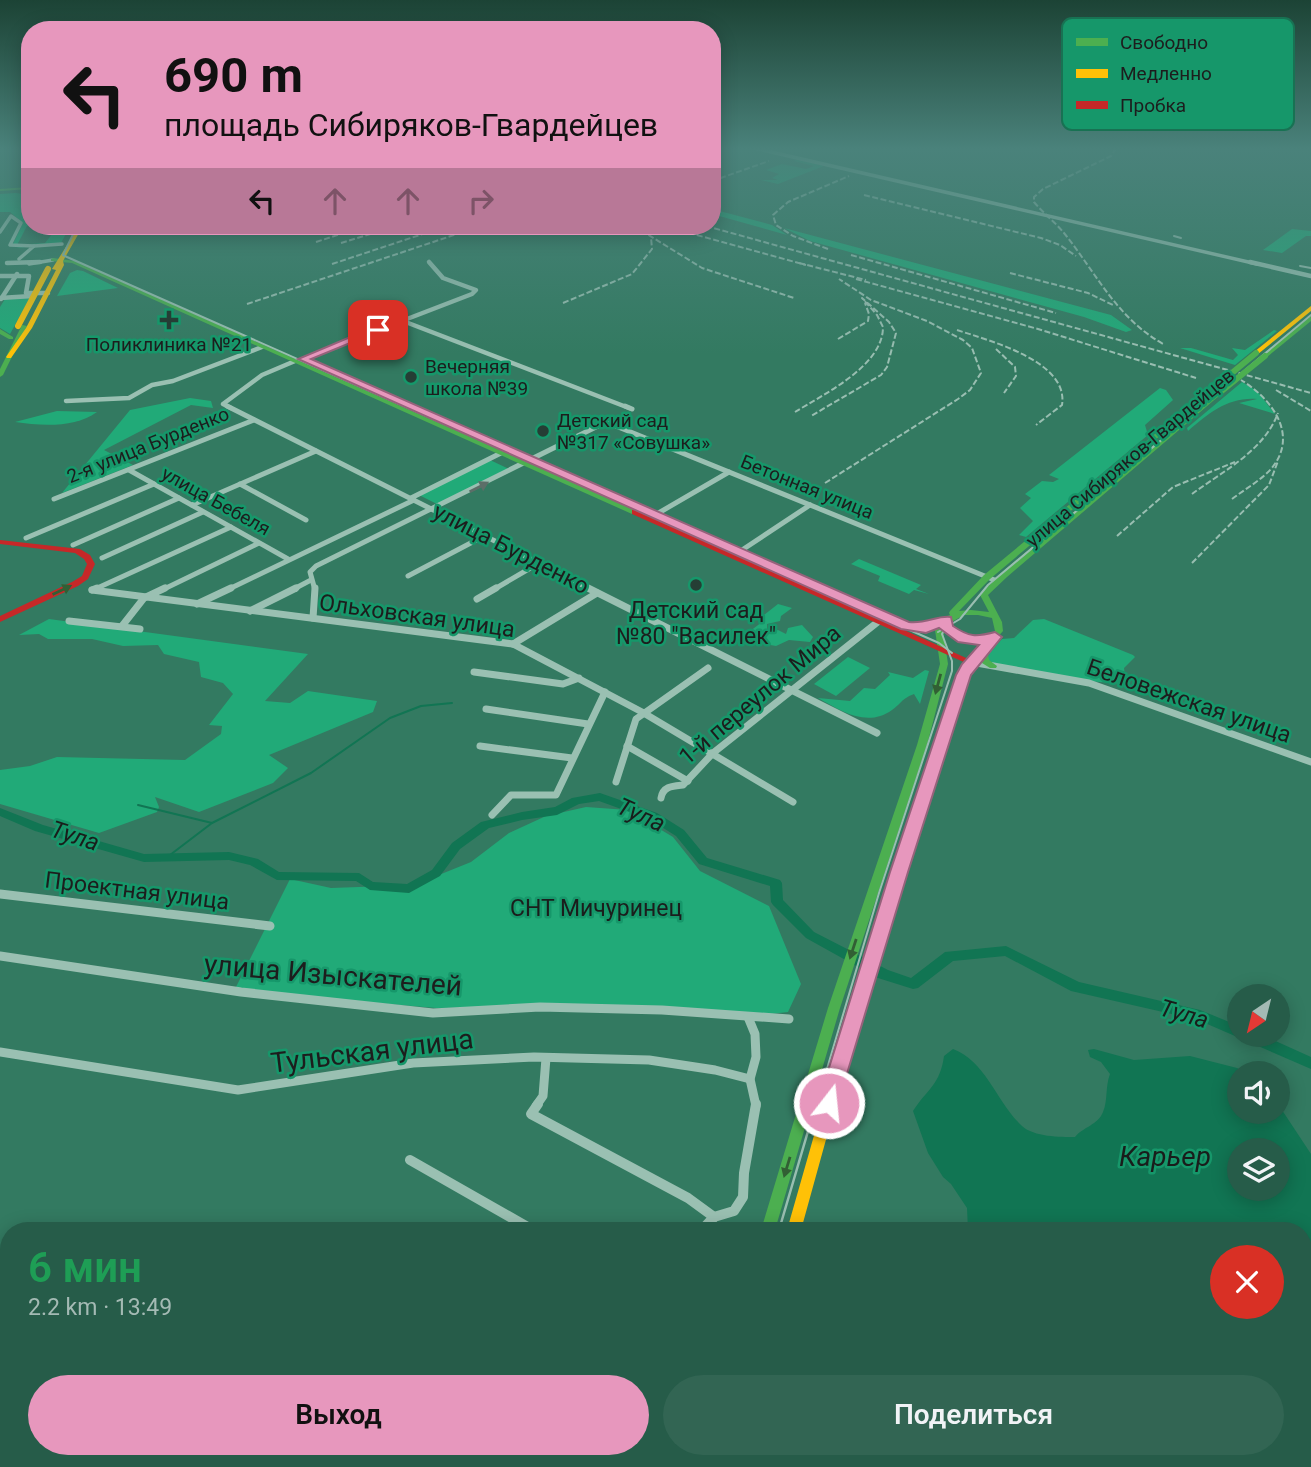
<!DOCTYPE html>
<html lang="ru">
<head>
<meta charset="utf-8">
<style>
	:root { --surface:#265c49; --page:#326553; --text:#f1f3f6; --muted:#a4bab4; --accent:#e797bd }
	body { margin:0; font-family:Roboto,sans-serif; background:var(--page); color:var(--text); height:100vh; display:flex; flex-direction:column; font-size:26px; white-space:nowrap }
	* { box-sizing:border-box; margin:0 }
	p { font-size:23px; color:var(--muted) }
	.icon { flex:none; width:38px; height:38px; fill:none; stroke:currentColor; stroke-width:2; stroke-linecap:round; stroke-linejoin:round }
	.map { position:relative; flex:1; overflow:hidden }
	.drawer { position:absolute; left:0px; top:1222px; width:1312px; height:247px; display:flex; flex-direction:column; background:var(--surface); border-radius:28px 28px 0 0; box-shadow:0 4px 18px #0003 }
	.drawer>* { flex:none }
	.top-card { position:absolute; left:21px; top:21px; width:700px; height:214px; border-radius:28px; box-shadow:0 4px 18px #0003; background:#e797bd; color:#111; overflow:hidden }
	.needle { width:46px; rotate:215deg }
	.fabs { position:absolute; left:1227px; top:984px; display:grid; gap:14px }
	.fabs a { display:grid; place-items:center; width:63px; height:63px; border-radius:50%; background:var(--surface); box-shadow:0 4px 18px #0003; font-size:35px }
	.pin { position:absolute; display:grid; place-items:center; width:60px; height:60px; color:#fff; margin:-30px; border-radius:14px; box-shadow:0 4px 10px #0006 }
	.me { position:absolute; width:77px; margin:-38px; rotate:16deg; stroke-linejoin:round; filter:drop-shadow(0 0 5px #0008) }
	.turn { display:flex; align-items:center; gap:24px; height:147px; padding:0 28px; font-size:32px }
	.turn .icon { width:91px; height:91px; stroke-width:2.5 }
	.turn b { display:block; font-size:49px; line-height:60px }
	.lanes { display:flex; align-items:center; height:66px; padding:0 28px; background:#0003; justify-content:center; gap:35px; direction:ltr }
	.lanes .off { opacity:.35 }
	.round { display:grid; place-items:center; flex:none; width:74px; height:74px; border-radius:37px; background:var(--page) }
	.head { display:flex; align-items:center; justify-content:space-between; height:119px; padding:0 28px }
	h1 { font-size:42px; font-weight:600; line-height:52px; color:#1e9e55 }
	.primary-button { display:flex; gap:14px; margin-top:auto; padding:14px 28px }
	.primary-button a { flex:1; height:80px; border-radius:42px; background:var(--accent); color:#111; font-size:28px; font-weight:600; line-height:80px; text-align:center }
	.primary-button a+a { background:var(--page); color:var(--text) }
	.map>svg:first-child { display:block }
	.green { fill:#21aa78 }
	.water { fill:#117553; fill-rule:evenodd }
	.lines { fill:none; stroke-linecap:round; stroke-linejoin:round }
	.stream { stroke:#117553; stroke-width:2 }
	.river { fill:#117553; fill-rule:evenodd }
	.street-far5 { stroke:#9ac0b2; stroke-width:3.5 }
	.street-far4 { stroke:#9ac0b2; stroke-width:4.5 }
	.street-far3 { stroke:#9ac0b2; stroke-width:5 }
	.street-far2 { stroke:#9ac0b2; stroke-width:7 }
	.street-far1 { stroke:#9ac0b2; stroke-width:9 }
	.street { stroke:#9ac0b2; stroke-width:10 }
	.fast { fill:#4caf50; fill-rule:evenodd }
	.slow { fill:#ffc107; fill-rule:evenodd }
	.jam { fill:#c62828; fill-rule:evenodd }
	.tram-far1 { stroke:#99beb1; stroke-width:2 }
	.tram { stroke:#99beb1; stroke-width:2.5 }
	.rail { stroke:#99beb1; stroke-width:2; stroke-dasharray:6 2.5; stroke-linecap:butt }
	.fast-bridge { stroke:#4caf50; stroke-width:6 }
	.slow-bridge { stroke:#ffc107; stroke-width:6 }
	.oneway { fill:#5c6e68 }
	.oneway2 { fill:#325f34 }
	.route { fill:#e797bd; stroke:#96627b; stroke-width:2 }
	.poi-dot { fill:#253e35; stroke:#16976a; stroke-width:2.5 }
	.labels { text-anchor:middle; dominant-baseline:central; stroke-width:5; stroke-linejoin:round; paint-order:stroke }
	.far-poi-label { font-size:19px; fill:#1d1d1d; stroke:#16976a; text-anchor:start }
	.far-street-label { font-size:19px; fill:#1d1d1d; stroke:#16976a }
	.street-label { font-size:23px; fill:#1d1d1d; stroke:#16976a }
	.poi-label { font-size:23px; fill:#1d1d1d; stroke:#16976a }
	.park-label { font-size:23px; fill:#1b1d1c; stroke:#16976a }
	.water-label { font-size:24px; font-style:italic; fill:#191d1b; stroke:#16976a }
	.near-street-label { font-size:28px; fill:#1d1d1d; stroke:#16976a }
	.near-water-label { font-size:28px; font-style:italic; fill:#191d1b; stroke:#16976a }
	.key { fill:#16976a; stroke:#187253; stroke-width:2 }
	.key-label { font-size:19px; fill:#1d1d1d }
</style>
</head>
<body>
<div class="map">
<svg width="1311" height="1467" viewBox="0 0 1311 1467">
	<rect width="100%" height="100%" fill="#337a61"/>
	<g class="green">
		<polygon points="798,159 824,166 778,184 761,180 778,180 772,178 779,174 766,170 782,164 806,169 814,166 794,161"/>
		<polygon points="16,193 30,195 30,226 35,226 27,226 17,245 45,243 53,233 67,232 61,243 16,248 20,247 13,244 23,223 10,212 0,212 0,194"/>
		<polygon points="712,209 772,225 787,235 712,214"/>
		<polygon points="784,228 1111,315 1132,330 1126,332 1084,317 810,241"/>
		<polygon points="1292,229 1311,231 1311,236 1306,236 1282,253 1263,250"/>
		<polygon points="77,270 83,271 118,288 57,296 70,273"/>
		<polygon points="31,296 10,334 0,328 0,307 5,299"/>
		<polygon points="1274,330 1277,331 1235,365 1180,348 1191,348 1233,360 1238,355 1232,348 1245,350"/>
		<path d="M1242,382L1257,391L1275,414L1239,403L1257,399C1228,397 1209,413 1188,431L1187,428Z"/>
		<polygon points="1160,388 1166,390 1173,400 1145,425 1148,435 1026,537 1019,535 1033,521 1020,508 1031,498 1025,494 1042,481 1053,482 1059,479 1049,475"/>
		<polygon points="190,398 211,401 213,408 191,405 104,450 133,465 62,493 130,410"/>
		<path d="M57,411L97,412C76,428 41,426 15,422Z"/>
		<polygon points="490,460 509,469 437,504 419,495"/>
		<polygon points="859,559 921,585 916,589 929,594 914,590 909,594 878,581 880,576 851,564"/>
		<polygon points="778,604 792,608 781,616 780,621 767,624 767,631 778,630 786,634 788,628 802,625 813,637 810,642 789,640 776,646 744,640 745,635 762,622 760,618"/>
		<polygon points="49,619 308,654 265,701 290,703 308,691 377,701 373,712 269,755 288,768 273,783 199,812 155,797 159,807 157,812 99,833 0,804 0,770 30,766 57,757 185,760 221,734 222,726 209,725 233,694 223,683 201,677 199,662 164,654 158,645 123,646 92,639 48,639 39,634 19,635"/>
		<polygon points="1044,619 1133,655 1135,657 1124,668 1126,684 1087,681 995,664 986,660 986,656 1002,639 1014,638 1033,620"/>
		<polygon points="848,657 870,668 836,696 814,684"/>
		<path d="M925,670L929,671L920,704L914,694C901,699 902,703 892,710C867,728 841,711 818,698L850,701L864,688L875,689L890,675L888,672L913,678Z"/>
		<polygon points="586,807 628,810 673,837 700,871 769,906 801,984 788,1012 746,1017 540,1007 436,1008 234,991 290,879 331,888 414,885 471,862 509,833 546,816"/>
	</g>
	<path class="water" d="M953,1049C986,1061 997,1103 1022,1126C1034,1137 1060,1137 1075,1137C1083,1127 1098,1125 1103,1112C1108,1100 1105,1087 1110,1074L1101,1062L1090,1057L1088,1050L1094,1049L1134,1060L1190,1056L1237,1068L1246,1073H1239V1111H1278V1104L1311,1154V1293L1304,1294V1230H968L967,1208L951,1184L943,1177L928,1153L913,1111C928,1088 940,1085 944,1056ZM1239,1150H1278V1188H1239Z"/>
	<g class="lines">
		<g class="stream">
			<polyline points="138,805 212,823"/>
			<polyline points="144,858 170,855 212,823 311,773 390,718 421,706 452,703"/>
		</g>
		<polygon class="river" points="600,793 657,813 684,830 707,858 780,880 782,883 783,900 814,932 888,970 911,978 945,952 1006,946 1079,982 1200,1010 1239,1026 1239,1034 1260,1034 1311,1057 1311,1069 1198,1020 1071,991 1005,956 953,961 918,988 913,989 878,978 806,938 773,905 771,902 770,886 699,864 676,836 649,819 599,801 579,804 557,815 522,820 489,828 460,849 440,876 409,893 370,890 356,881 277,880 250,865 229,860 144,862 35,831 0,816 0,808 43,825 144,854 229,852 258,859 279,872 359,873 373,882 407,884 432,870 452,843 481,822 522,812 555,807 572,798"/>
		<g class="street-far5">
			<polyline points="754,148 1257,264"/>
			<polyline points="0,232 11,216 21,223 10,245 34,246 19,259"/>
			<polyline points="34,246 62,244"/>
			<polyline points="29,264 53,260"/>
		</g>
		<g class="street-far4">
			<polyline points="1250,262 1311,276"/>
			<polyline points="7,263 40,262"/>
			<polyline points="0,276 29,276 26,293 48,293"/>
			<polyline points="0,298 32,296"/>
			<polyline points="1,299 17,274"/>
			<polyline points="403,321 629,408"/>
			<polyline points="303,359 472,294 476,290 443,278 429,262"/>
			<polyline points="66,401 129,398 152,385 173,381 262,347"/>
			<polyline points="231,408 223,404 262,375 295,361"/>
		</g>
		<g class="street-far3">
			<polyline points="227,406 592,590"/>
			<polyline points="625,406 632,409"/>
			<polyline points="129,470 288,559"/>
			<polyline points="240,484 306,520"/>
			<polyline points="411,498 501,453"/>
			<polyline points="54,499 254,420"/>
			<polyline points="192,505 316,451"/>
			<polyline points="655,515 729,472"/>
			<polyline points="26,538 154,484"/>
			<polyline points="73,545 179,498"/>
			<polyline points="739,552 810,505"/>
			<polyline points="102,558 203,512"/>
			<polyline points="408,576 484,536"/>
			<polyline points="93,590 231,527"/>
			<polyline points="162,590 259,543"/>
			<polyline points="227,590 414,500"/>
			<polyline points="292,590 311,580"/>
			<polyline points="315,590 310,572 316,566 606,422 997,581"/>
			<polyline points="493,590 539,563"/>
		</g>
		<g class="street-far2">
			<polyline points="588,588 877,733"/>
			<polyline points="92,590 513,644 642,712 793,802"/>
			<polyline points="92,590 97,588"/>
			<polyline points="477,599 496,588"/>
			<polyline points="197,604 231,588"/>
			<polyline points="250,611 296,588"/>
			<polyline points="313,618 315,588"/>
			<polyline points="69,621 140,629"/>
			<polyline points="122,626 144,598 165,588"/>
			<polyline points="513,644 597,593"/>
			<polyline points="971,662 1089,683 1311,762"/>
			<polyline points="474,672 563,684 579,678"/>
			<polyline points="486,709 588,724"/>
			<polyline points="480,746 572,758"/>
			<polyline points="627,746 688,781"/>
			<polyline points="616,782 636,719 708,668"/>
			<path d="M661,798C663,786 673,786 683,785L713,753L884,617"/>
			<polyline points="492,815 511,795 556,795 605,692"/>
		</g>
		<g class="street-far1">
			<polyline points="0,894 270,926"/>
			<polyline points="0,956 241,992 433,1013 540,1007 662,1010 789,1019"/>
			<polyline points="748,1017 755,1034 756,1057 750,1079 756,1106"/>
			<polyline points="0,1052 238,1090 413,1063 534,1057 649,1060 715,1070 750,1079"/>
			<polyline points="536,1106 543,1096 546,1058"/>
		</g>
		<g class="street">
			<polyline points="538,1104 531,1114 688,1198 714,1217"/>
			<polyline points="410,1160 533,1230"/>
			<polyline points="714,1217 734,1211 743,1197 744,1173 756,1104"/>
			<polyline points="702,1230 714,1217"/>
			<polyline points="420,1467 425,1460"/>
		</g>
		<g class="fast">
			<polygon points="30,187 30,189 0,191 0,189"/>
			<polygon points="53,258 75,261 639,512 635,514 632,514 72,263 51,261 51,259"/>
			<polygon points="1311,316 1311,321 1267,357 1263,357 1263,355"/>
			<polygon points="22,325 27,326 3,375 0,377 0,369"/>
			<polygon points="0,329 13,337 13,339 9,339 0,334"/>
			<path d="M1207,391L1212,392L990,579L959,611L971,610L989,612L980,595L1001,573L1216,393H1220V395L1007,577L988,595L1002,622L1003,631L987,649L989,660L997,666L996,668H990L982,663L980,658L971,668L943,748L895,905L893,908L889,909L885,908L883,905L933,748L962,667L984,643C968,644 956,638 943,630L948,664L927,745L840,1008L775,1230H761L828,1008L917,745L940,664L935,630L937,627L926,631L903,628L665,521L666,519H672L908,624L925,625L950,615L949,613L950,611L984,575ZM964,615H978L992,618L995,631C982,645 963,636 950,626V623Z"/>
			<polygon points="9,1273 9,1287 0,1289 0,1275"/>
			<polygon points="698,1460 738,1460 741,1461 743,1467 719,1467 715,1461 712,1467 695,1467"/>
		</g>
		<g class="slow">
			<polygon points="79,226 83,226 63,261 64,265 32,328 11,358 7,358 6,357 26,328 56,270 52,269"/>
			<polygon points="1311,306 1311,311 1258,354 1254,354 1254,352"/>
			<polygon points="889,901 893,902 895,905 861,1013 801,1230 787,1230 849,1013 883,905 885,902"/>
		</g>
		<g class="jam">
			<polygon points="632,510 638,510 975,662 974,664 968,664 632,514"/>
			<polygon points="0,540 80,549 90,555 95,564 88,579 78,586 0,622 0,616 72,582 82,576 87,564 84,559 75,553 0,544"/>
		</g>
		<g class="tram-far1">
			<polyline points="77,226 63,255 67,257 939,643 952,653"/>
			<polyline points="1174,236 1181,238"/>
			<polyline points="1300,266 1311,268"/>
			<polyline points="938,632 960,619 988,585 1311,315"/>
			<polyline points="816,1106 879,893 952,671 952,661 942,634 946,627"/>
		</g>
		<g class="tram">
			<polyline points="779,1230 816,1104"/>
			<polyline points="705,1467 708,1460"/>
		</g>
		<g class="rail">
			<path d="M1116,148L1111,156L1043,189L1034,197V202C1043,213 1055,222 1064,233C1097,274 1117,319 1165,345"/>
			<polyline points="712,181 769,161"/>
			<polyline points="864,195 1041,238 1060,245 1076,256"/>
			<polyline points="634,226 702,268 794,298"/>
			<polyline points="664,226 806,265"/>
			<polyline points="706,226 1311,393"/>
			<polyline points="498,228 505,226"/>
			<polyline points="316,242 350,231"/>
			<polyline points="341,243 397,226"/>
			<polyline points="828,249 793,236 776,225 773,215 788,202 849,176"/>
			<polyline points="851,255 1056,313"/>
			<polyline points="799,263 866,280"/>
			<polyline points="332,264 447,226"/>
			<polyline points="1010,273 1088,293 1113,305"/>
			<polyline points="856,279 1038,329 1196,378"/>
			<polyline points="563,303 632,274 652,249 651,237"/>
			<polyline points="247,304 481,226"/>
			<path d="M957,330C990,341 1069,361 1062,405L1036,425"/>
			<polyline points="838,339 868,321 869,314 865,303"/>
			<polyline points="996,349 1015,367 1016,376 1004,393"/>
			<polyline points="1276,390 1311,411"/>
			<path d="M795,412C824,394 883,366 883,327L877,315L862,298L889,322L896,333L887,367L881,375L811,416"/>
			<polyline points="825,483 958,399 970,390 981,373 972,348 963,340 927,321 871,300 839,279"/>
			<path d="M1192,494C1223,471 1264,451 1278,413"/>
			<path d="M1232,499C1245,489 1260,481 1271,469C1300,435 1271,398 1241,380"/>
			<polyline points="1117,536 1173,487 1235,462"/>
			<polyline points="1192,563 1269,485 1278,461"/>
		</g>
		<g class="fast-bridge">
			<polyline points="1209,392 1256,353"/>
			<polyline points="1218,394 1265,356"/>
		</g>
		<polyline class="slow-bridge" points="18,326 48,269"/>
	</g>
	<defs><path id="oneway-solid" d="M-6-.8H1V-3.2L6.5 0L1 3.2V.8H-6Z" transform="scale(1.75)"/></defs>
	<use class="oneway" href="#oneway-solid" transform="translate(479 487) rotate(-27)"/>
	<g class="oneway2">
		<use href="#oneway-solid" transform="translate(62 590) rotate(-26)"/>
		<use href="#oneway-solid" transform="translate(938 684) rotate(105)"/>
		<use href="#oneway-solid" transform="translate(853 949) rotate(108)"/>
		<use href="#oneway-solid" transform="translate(787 1167) rotate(107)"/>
	</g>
	<linearGradient id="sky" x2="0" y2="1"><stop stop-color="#1c4335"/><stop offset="0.42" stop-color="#4a827b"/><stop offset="1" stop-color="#4a827b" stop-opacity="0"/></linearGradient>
	<rect width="1311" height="354" fill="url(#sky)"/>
	<path class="route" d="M374,327L382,330L311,359L909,622C927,624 937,615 951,617L953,626C969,637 976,637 995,632L1002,637L971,675L908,872L836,1110L829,1112L821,1110L818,1103L890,872L956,675L962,664L979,645L958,642L939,628L926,633L901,629L298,359Z"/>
	<g class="poi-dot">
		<path d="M165.5 309.5h7v7h7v7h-7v7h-7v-7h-7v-7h7z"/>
		<circle cx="411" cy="377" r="7"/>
		<circle cx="543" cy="431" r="7"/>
		<circle cx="696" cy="585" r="7"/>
	</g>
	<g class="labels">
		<g class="far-poi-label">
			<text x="169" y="344" text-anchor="middle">Поликлиника №21</text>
			<text x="425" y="366">Вечерняя<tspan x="425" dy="22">школа №39</tspan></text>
			<text x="557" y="420">Детский сад<tspan x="557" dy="22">№317 «Совушка»</tspan></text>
		</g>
		<g class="far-street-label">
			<text transform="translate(148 445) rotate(-22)">2-я улица Бурденко</text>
			<text transform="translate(1130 458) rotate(-40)">улица Сибиряков-Гвардейцев</text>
			<text transform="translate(807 487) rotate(22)">Бетонная улица</text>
			<text transform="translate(216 501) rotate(29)">улица Бебеля</text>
		</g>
		<g class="street-label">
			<text transform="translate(511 549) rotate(27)">улица Бурденко</text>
			<text transform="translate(417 616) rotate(8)">Ольховская улица</text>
			<text transform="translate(760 695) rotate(-40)">1-й переулок Мира</text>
			<text transform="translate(1189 701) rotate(19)">Беловежская улица</text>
			<text transform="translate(137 891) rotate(7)">Проектная улица</text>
		</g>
		<g class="poi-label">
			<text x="696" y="610">Детский сад<tspan x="696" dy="26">№80 "Василек"</tspan></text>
		</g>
		<g class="park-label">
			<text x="596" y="908">СНТ Мичуринец</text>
		</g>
		<g class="water-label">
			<text transform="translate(641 815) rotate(24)">Тула</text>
			<text transform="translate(75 836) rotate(18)">Тула</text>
			<text transform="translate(1184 1014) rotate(16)">Тула</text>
		</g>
		<g class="near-street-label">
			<text transform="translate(333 975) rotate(5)">улица Изыскателей</text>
			<text transform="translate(372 1051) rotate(-7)">Тульская улица</text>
		</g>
		<g class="near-water-label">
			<text x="1165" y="1156">Карьер</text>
		</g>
	</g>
	<rect x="1062" y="18" width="232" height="112" rx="10" class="key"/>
	<rect x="1076" y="38" width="32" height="8" fill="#4caf50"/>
	<rect x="1076" y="69" width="32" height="9" fill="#ffc107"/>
	<rect x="1076" y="101" width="32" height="8" fill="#c62828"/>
	<g class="key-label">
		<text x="1120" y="49">Свободно</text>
		<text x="1120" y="80">Медленно</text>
		<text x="1120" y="112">Пробка</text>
	</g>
</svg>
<div class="fabs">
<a><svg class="needle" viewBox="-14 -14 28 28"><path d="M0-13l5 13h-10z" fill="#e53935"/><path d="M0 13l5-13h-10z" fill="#a4bab4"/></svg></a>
<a><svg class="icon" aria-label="sound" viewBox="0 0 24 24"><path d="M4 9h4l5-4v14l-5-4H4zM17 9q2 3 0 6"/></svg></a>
<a><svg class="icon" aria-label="layers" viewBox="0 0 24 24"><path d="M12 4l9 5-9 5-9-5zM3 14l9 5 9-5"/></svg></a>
</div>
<div class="pin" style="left:378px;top:330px;background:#d93025"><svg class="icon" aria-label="arrive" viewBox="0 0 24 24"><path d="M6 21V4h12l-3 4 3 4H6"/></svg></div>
<svg class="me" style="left:829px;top:1103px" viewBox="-20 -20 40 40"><circle r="17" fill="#e797bd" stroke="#fff" stroke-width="3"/><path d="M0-11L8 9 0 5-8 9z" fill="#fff"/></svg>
<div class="top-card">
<div class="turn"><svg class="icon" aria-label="left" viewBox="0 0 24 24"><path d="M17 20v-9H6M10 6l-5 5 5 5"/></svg><div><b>690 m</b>площадь Сибиряков-Гвардейцев</div></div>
<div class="lanes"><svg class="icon" aria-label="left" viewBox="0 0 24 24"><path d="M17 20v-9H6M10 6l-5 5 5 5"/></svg><svg class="icon off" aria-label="ahead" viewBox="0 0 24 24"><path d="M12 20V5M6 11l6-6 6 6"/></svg><svg class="icon off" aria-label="ahead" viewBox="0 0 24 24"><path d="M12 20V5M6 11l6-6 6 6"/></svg><svg class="icon off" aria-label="right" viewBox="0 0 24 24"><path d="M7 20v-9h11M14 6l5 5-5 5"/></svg></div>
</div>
<section class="drawer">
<div class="head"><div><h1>6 мин</h1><p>2.2 km · 13:49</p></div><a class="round" style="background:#d93025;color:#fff"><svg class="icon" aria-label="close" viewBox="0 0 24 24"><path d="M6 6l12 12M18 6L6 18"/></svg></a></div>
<div class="primary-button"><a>Выход</a><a>Поделиться</a></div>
</section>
</div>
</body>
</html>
